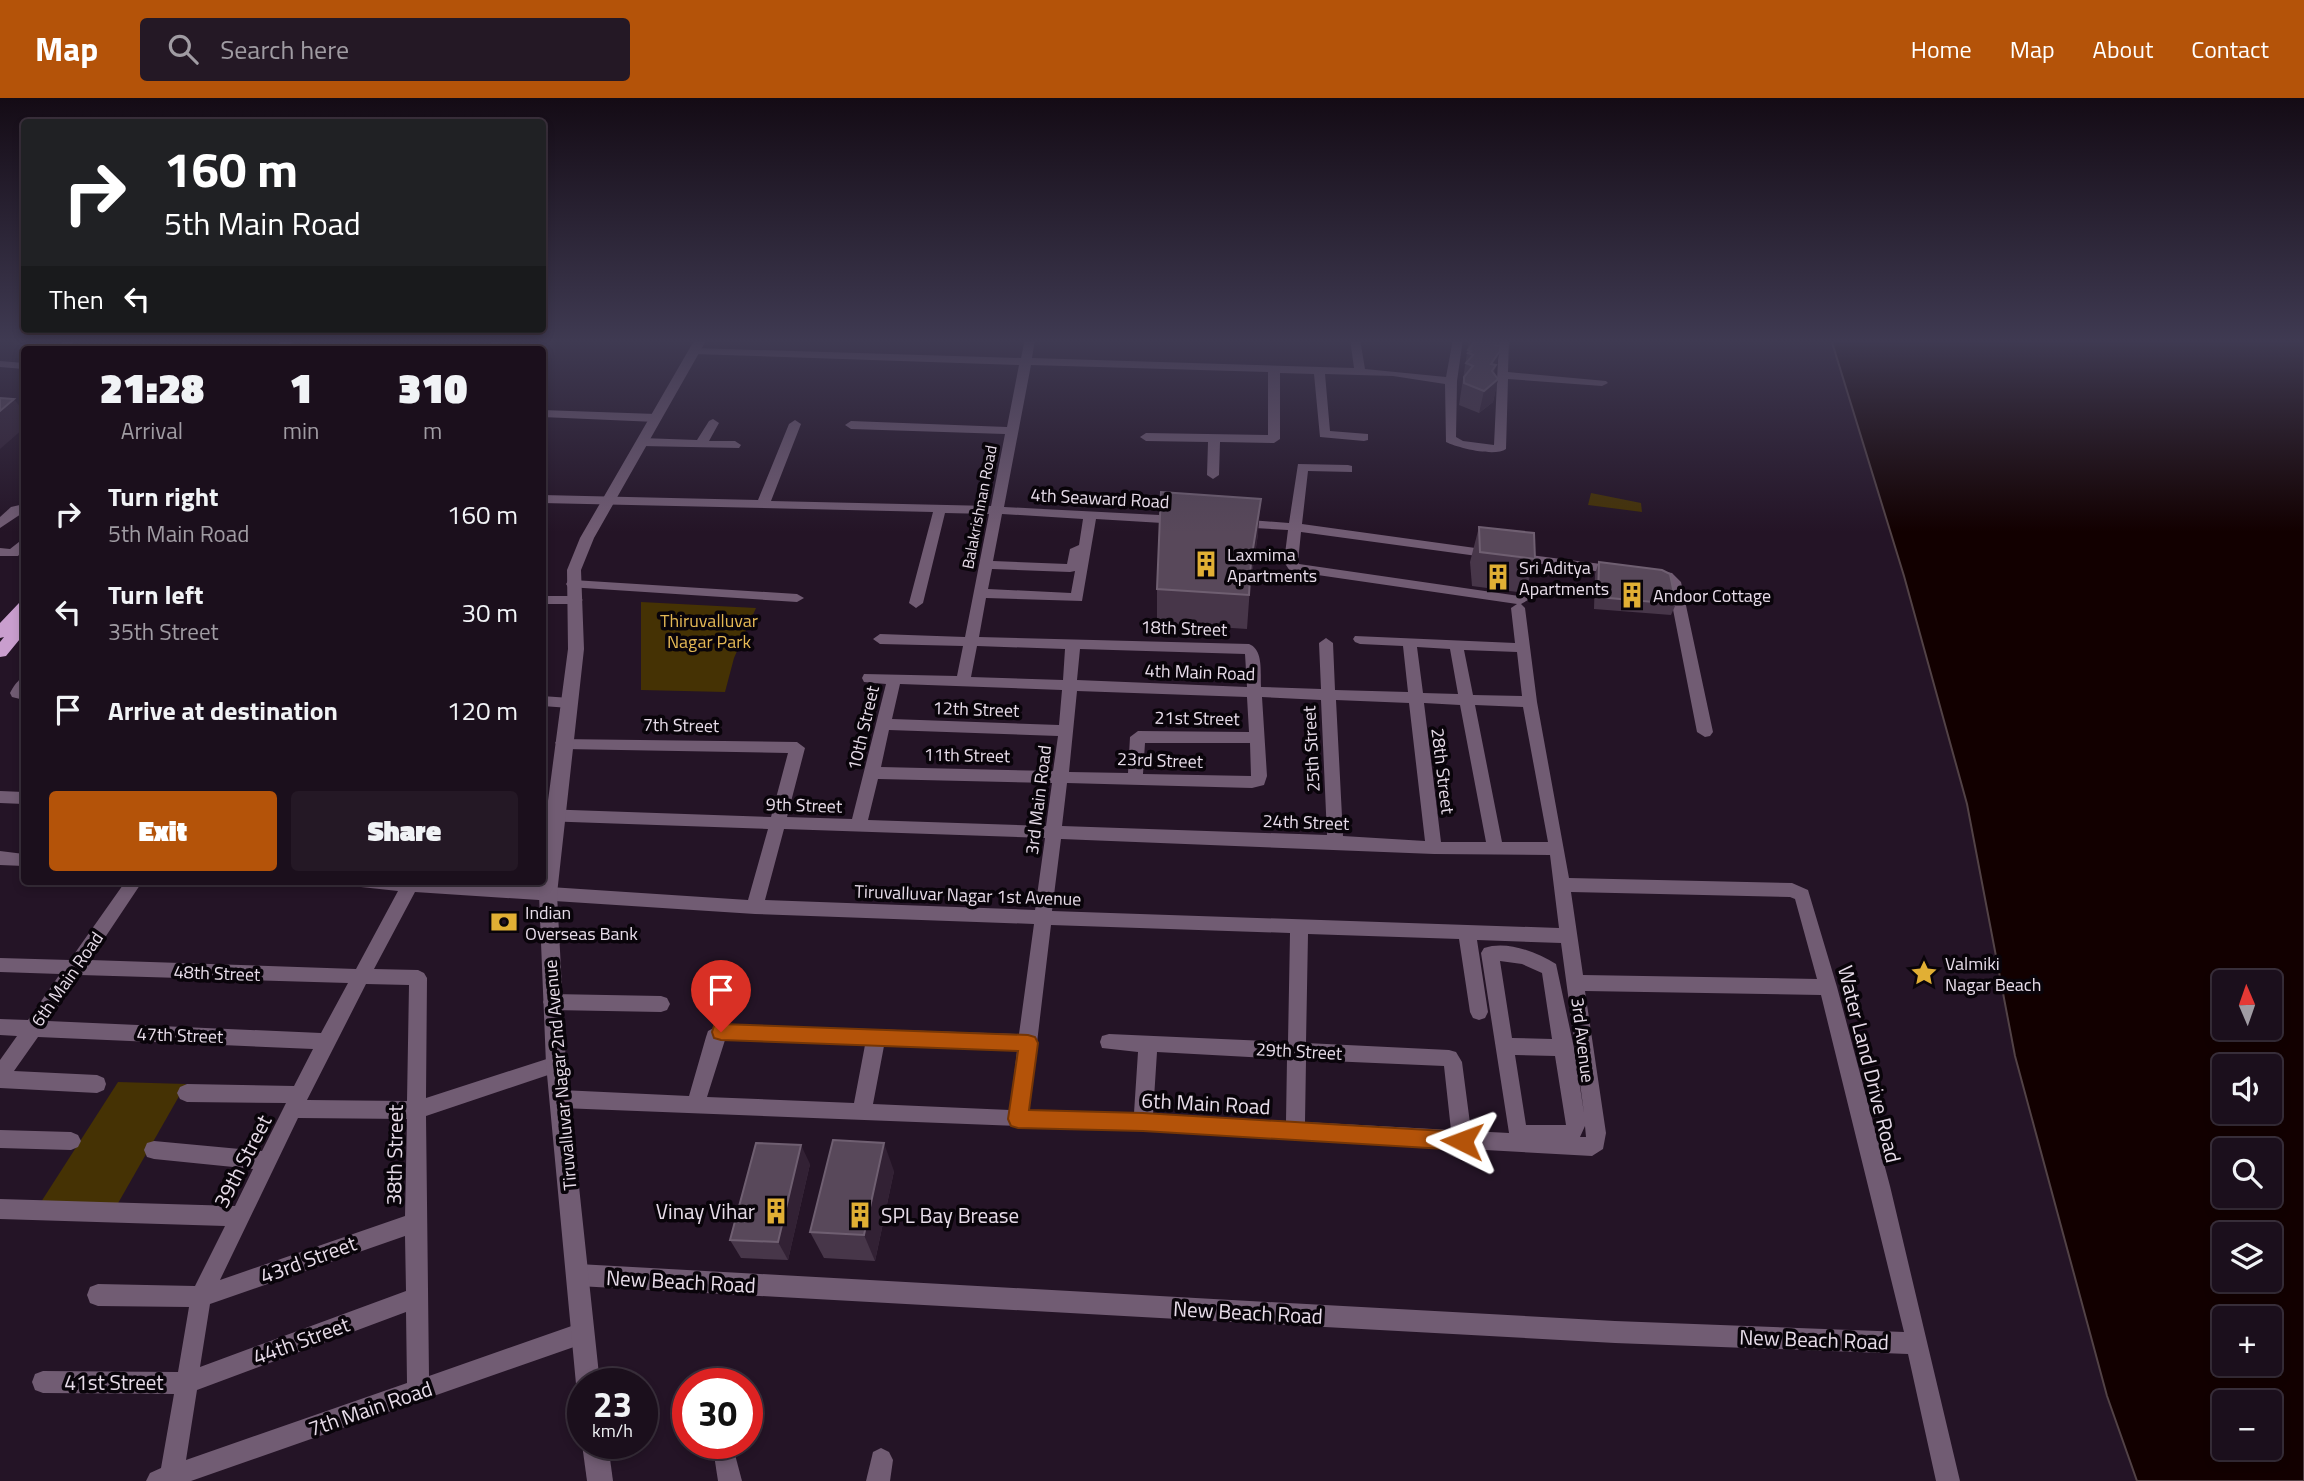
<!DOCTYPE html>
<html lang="en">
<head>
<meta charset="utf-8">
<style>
	:root { --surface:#1b0f1c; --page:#241825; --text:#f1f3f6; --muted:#a09ca3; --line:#392f3b; --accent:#b45309 }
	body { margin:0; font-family:"Titillium Web",sans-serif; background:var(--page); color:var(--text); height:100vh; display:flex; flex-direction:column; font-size:26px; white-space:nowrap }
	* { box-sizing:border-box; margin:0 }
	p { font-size:23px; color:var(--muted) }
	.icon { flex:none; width:38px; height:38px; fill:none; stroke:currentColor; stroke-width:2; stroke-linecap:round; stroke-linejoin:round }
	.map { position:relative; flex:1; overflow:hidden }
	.drawer { position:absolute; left:21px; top:248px; width:525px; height:539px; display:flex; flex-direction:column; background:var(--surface); border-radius:7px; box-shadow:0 4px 10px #0003,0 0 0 2px var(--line) }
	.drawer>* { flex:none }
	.hud { position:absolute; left:21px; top:21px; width:525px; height:214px; border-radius:7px; box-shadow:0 4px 10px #0003,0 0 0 2px var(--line); background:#202124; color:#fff; overflow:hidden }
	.needle { width:46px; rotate:358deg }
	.buttons { position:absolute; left:2212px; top:872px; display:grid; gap:14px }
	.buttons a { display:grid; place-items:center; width:70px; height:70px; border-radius:7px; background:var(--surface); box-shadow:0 4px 10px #0003,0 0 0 2px var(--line); font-size:35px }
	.speed { position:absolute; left:567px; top:1270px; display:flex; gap:14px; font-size:35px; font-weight:700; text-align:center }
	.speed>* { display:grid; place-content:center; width:91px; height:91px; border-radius:50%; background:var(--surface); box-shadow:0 4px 10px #0003,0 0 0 2px var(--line); line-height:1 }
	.speed small { font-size:18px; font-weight:400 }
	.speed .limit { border:10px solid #d22; background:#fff; color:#111 }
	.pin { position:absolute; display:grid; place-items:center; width:60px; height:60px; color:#fff; margin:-72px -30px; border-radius:50% 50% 50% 0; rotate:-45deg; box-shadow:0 0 7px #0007 }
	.pin .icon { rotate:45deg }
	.me { position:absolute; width:77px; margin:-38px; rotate:273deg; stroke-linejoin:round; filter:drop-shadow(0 0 5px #0008) }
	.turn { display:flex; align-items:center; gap:24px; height:147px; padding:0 28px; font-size:32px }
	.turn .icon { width:91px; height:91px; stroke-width:2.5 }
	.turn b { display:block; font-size:49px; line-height:60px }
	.then { display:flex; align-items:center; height:66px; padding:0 28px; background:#0003; gap:14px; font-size:26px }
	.eta { display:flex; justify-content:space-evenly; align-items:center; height:119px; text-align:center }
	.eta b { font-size:42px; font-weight:800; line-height:49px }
	.button { display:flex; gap:14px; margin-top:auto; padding:14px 28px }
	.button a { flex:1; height:80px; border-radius:7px; background:var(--accent); color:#fff; font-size:28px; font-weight:800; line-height:80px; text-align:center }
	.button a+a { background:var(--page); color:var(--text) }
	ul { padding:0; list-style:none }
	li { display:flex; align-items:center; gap:21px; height:98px; padding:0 28px }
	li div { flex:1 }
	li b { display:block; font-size:26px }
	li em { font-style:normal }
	header { display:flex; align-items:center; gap:42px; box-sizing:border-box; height:98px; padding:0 35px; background:var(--accent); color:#fff }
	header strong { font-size:33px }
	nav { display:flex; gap:38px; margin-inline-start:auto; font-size:24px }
	.search { width:490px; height:63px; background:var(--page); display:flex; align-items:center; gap:18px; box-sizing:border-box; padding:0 24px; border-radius:7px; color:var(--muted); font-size:26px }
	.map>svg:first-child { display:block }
	.green { fill:#453204 }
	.water { fill:#120000; stroke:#524246; stroke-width:2; fill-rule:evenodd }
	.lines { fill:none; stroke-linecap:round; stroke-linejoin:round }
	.minor { fill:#715c73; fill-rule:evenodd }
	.tertiary { fill:#715c73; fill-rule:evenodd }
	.primary { fill:#c99ece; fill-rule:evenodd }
	.wall { fill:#473649 }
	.shaded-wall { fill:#322134 }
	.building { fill:#58485a; stroke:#6f5f71; stroke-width:2 }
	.route { fill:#b45309; stroke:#753606; stroke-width:2 }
	.labels { text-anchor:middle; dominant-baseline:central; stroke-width:7; stroke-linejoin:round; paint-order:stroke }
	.far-street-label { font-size:16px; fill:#e7dce9; stroke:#09040a }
	.street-label { font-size:18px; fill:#e7dce9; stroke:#09040a }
	.poi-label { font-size:18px; fill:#e7dce9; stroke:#09040a; text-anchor:start }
	.park-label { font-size:18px; fill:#e4b855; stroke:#09040a }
	.near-street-label { font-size:21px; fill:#e7dce9; stroke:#09040a }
	.near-poi-label { font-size:21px; fill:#e7dce9; stroke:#09040a; text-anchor:end }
</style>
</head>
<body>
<header>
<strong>Map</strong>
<div class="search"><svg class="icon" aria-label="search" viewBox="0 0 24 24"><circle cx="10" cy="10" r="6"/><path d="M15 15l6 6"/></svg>Search here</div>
<nav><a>Home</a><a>Map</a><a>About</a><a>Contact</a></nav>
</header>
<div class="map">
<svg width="2304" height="1383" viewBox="0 0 2304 1383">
	<rect width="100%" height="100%" fill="#241426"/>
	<g class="green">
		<polygon points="1591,395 1641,405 1642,414 1588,407"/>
		<polygon points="641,504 756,510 734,560 725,594 641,592"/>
		<polygon points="118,984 186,986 117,1107 41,1104"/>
	</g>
	<path class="water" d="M1831,241H2304V1383H2137L2107,1298L2015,958L1967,706L1904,478ZM2224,884H2270V929H2224ZM2224,968H2270V1013H2224ZM2224,1052H2270V1097H2224ZM2224,1136H2270V1181H2224ZM2224,1220H2270V1265H2224ZM2224,1304H2270V1349H2224Z"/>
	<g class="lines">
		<g class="minor">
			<polygon points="66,241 78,241 64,252 52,252"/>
			<polygon points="493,241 503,241 496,252 486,252"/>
			<path d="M1025,241H1035L1032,260L1354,270L1350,241H1360L1365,271L1446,279L1453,241H1463L1457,283L1456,339L1463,343L1494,347L1499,241H1509L1508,274L1606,283L1608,285L1602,288L1508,281L1506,351C1495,359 1458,350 1446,344L1445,286L1393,278L1325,276L1330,333L1368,336V342L1364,343L1320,339L1314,276L1280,275V341L1274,345L1220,344L1219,377L1213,381L1207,377L1208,344L1146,343L1140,339L1146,335L1268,337V274L1031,267L1004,409L1179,418L1185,422L1179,426L1096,421L1082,503L986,500L979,539L1249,546C1264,552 1260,575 1261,589L1321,591L1319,545L1326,540L1333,545L1335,592L1408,594L1403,548L1360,546L1355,544L1353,541L1355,538L1515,545L1511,510L1517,506L1290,473L1284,464L1288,432L1237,429L1231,425L1237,421L1289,425L1298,366L1348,367L1352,368V374L1308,373L1302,426L1497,453L1499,456L1492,460L1301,434L1298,464L1299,466L1526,499L1528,502L1521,506L1525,510L1537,604L1569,780L1792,785L1808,792L1837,889L1890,1088L1960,1383H1936L1908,1256L1615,1245L578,1188L571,1184L567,1177L571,1170L578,1166L1615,1223L1904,1234L1821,897L1585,893L1606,1035L1603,1051L1592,1058L1143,1033L561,1010L554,1007L551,1001L554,995L561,992L689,998L706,939L708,933L721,926L1019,936L1034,826L755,816L415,794L374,871L418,872L424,875L427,880L426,1000L556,958L563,960L565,966L563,972L426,1018L429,1278L583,1224L591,1227L594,1235L591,1243L191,1383H146L150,1375L161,1370L174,1296L43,1295L35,1292L32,1284L35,1276L43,1273L178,1274L189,1209L98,1208L90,1205L87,1197L90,1189L98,1186L195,1188L225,1128L0,1121V1101L235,1108L253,1071L154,1061L147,1059L144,1052L147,1045L154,1043L262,1053L286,1005L187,1004L180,1001L177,995L180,989L187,986L294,988L313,951L38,939L14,973L97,977L104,980L106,986L104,992L97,995L0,990V962L17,938L0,937V921L28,922L60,876L0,874V860L70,862L125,784H142L90,862L356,871L398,793L361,789L359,784H472L748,802L768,731L542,723V711L771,719L788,655L563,651L555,645L558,641L797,644L805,650L787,719L852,721L886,586L864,584L862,580L864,576L957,578L963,548L880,546L873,541L880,536L965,539L989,416L945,415L923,505L916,510L909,505L933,414L542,405V397L758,402L789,326L795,322L801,326L771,403L991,408L1005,336L851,331L845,327L851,323L1007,329L1019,267L694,256L688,253L694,250L1021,260ZM1002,416L1083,421L1079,447L1070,451L1067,466L993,463ZM992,471L1070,474L1075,473L1071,495L988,491ZM977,548L1065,551L1063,582L971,579ZM1417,549L1450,551L1458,596L1423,595ZM1080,551L1245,556L1247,589L1077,582ZM1464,552L1517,554L1522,598L1473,597ZM900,586L1062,592L1059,627L892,621ZM1077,593L1247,599L1249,634L1138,633L1130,639L1128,675L1069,674ZM1262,599L1321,602L1327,737L1062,728L1067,685L1252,690L1264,687L1267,678ZM1336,602L1409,605L1425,743L1343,738ZM1424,605L1460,607L1486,744H1441ZM1475,607L1523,609L1548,744H1502ZM889,632L1058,638L1053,673L881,669ZM1145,645H1250L1251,678L1143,676ZM878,681L1052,685L1046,728L868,722ZM784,731L1045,740L1035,812L765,802ZM1061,741L1434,756L1550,757L1559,830L1052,813ZM1571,794L1790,799L1795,801L1817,881L1583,877ZM1051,827L1290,835L1288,944L1109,936L1102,938L1100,944L1102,950L1138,954L1134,1015L1029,1012ZM1308,836L1459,841L1470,914L1473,920L1479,922L1485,920L1488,914L1477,842L1561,845L1584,1015L1574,950L1556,866C1536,854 1507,842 1484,850L1481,855L1509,1035L1471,1033L1462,964L1456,954L1449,952L1306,945ZM1500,863L1522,866L1542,875L1552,941L1512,940ZM80,877L348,885L321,935L48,923ZM366,886L409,887L407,1003L307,1002ZM725,942L865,947L854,1005L707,999ZM884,948L1017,953L1010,1012L873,1006ZM1157,954L1287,961L1286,1023L1153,1016ZM1515,957L1555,958L1566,1027H1526ZM1306,962L1444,968L1451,1032L1305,1024ZM298,1020L407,1021L405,1118L220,1182ZM1585,1028L1586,1039H1580ZM405,1138L406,1193L200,1269L210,1206ZM406,1214L407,1285L186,1362L197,1292Z"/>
			<polygon points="0,263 24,265 24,271 0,269"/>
			<polygon points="542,312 656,316 662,320 656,324 542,319"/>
			<polygon points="713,321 719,325 709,343 735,343 741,347 739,350 642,348 636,344 642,340 697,342 709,323"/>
			<polygon points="24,406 24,414 0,430 0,419 11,409"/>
			<polygon points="24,440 24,451 18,458 0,458 0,450 10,451"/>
			<polygon points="1515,455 1617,468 1624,472 1617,476 1510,462 1510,456"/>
			<polygon points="1653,472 1672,475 1681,484 1713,634 1710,638 1705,639 1697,634 1668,486 1663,482 1648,479 1648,473"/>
			<polygon points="573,482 797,496 804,500 797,504 568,489 566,486 568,483"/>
			<polygon points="542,498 576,498 583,502 576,506 542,506"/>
			<path d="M24,580V602L12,599L10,595C13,589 17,582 24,580Z"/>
			<polygon points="542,598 570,600 577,605 570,610 542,608"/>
			<polygon points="0,693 24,694 24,706 0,705"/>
			<polygon points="0,753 24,756 24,768 0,767"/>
			<polygon points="552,896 661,898 667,900 670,906 667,912 661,914 552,912 546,910 543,904 546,898"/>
			<polygon points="0,1032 71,1034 78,1037 81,1043 78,1049 71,1052 0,1050"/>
			<polygon points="726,1346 733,1349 742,1383 718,1383 714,1357 717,1349"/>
			<polygon points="881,1350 889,1354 893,1362 890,1383 866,1383 873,1354"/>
		</g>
		<g class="tertiary">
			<polygon points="695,241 707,241 594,440 581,472 584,551 557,796 566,966 600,1286 583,1286 583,1296 576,1286 546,966 539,796 540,784 542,784 546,718 568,551 567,472 580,440"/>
			<polygon points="582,1346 608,1346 613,1383 587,1383"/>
		</g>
		<g class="primary">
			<polygon points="283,241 295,241 286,252 273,252"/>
			<polygon points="24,504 24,518 21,522 24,521 24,536 6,558 0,559 0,544 4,539 0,540 0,525 19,505"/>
		</g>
	</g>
	<g class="wall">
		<polygon points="1468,241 1499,241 1494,276 1498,281 1493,304 1479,315 1459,307 1469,242"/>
		<polygon points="1479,429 1535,461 1525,495 1472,488 1470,464"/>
		<polygon points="1258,436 1250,489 1247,531 1157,525 1157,491"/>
		<polygon points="1599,464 1676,506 1671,517 1594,511 1595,476"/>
		<polygon points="810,1066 788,1162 741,1160 730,1142"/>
		<polygon points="894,1073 875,1163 824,1160 810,1134"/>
	</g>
	<g class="shaded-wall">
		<polygon points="1492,241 1499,241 1494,261 1500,253 1494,277 1498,281 1493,304 1479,315 1484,293"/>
		<polygon points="14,301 24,314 24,330 0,351 0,313"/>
		<polygon points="1261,401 1258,436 1248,498 1251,463"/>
		<polygon points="884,1045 894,1073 875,1163 864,1137"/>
		<polygon points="801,1047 810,1066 788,1162 778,1144"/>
	</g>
	<g class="building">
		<polygon points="1477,241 1498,241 1495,247 1500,248 1500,253 1491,266 1496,267 1492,273 1498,281 1484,293 1464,285 1464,279 1473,268 1466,265 1473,257 1468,255 1471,253 1468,252"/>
		<polygon points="0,300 14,301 0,313"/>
		<polygon points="1161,394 1261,401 1251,463 1249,497 1157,491"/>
		<polygon points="1479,429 1534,435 1535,461 1480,454"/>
		<polygon points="1599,464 1662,472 1670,476 1676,506 1598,499"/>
		<polygon points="833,1042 884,1045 864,1137 810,1134"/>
		<polygon points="756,1045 801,1047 778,1144 730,1142"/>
	</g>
	<linearGradient id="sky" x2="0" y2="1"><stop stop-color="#140b15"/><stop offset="0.56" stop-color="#3f3a52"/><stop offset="1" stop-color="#3f3a52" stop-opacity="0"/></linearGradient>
	<rect width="2304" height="434" fill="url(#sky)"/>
	<polygon class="route" points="721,926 1028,937 1035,939 1038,945 1029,1012 1143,1015 1462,1034 1469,1036 1472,1043 1469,1049 1462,1052 1143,1033 1018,1030 1011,1028 1008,1021 1018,953 721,942 714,940 712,934 714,928"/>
	<defs>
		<g id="building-bare" transform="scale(2.1)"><path d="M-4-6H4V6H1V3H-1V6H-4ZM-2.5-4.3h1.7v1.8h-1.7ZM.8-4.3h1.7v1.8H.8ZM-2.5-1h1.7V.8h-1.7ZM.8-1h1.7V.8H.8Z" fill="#e1af34" stroke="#09040a" stroke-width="2.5" paint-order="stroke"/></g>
		<g id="bank-bare" transform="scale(2.1)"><path d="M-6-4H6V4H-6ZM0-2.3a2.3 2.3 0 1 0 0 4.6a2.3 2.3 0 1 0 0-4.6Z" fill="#e1af34" stroke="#09040a" stroke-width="2.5" paint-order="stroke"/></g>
		<g id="sight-bare" transform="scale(2.1)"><path d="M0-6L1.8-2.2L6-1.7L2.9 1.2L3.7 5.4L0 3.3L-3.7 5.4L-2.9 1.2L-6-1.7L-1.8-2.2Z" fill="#e1af34" stroke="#09040a" stroke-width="2.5" paint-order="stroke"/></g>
	</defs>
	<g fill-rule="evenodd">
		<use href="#building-bare" x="1206" y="466"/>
		<use href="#building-bare" x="1498" y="479"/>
		<use href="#building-bare" x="1632" y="497"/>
		<use href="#bank-bare" x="504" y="824"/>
		<use href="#sight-bare" x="1924" y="875"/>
		<use href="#building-bare" x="776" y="1113"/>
		<use href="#building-bare" x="860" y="1117"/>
	</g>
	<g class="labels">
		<g class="far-street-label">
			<text transform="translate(979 409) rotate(-79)">Balakrishnan Road</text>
		</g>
		<g class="street-label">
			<text transform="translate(1100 400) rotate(3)">4th Seaward Road</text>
			<text transform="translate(1184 530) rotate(2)">18th Street</text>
			<text transform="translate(1200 574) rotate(2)">4th Main Road</text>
			<text transform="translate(976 611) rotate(2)">12th Street</text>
			<text transform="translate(1197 620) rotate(1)">21st Street</text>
			<text transform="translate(681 627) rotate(1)">7th Street</text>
			<text transform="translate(863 630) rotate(-77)">10th Street</text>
			<text transform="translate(1311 651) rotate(-93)">25th Street</text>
			<text transform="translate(967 657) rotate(1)">11th Street</text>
			<text transform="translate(1160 662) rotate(2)">23rd Street</text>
			<text transform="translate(1443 673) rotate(83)">28th Street</text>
			<text transform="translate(1038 702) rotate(-83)">3rd Main Road</text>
			<text transform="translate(804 707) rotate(2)">9th Street</text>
			<text transform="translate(1306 724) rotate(2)">24th Street</text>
			<text transform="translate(968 797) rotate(2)">Tiruvalluvar Nagar 1st Avenue</text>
			<text transform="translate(217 875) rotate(2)">48th Street</text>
			<text transform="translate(67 881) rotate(-55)">6th Main Road</text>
			<text transform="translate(180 937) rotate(2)">47th Street</text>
			<text transform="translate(1583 942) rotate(83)">3rd Avenue</text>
			<text transform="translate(1299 953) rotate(3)">29th Street</text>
			<text transform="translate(560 977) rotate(-95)">Tiruvalluvar Nagar 2nd Avenue</text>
		</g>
		<g class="poi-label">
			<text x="1227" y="456">Laxmima<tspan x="1227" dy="21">Apartments</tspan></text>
			<text x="1519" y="469">Sri Aditya<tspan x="1519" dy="21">Apartments</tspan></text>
			<text x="1653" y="497">Andoor Cottage</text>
			<text x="525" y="814">Indian<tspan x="525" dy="21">Overseas Bank</tspan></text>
			<text x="1945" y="865">Valmiki<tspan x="1945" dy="21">Nagar Beach</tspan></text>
		</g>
		<g class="park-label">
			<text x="709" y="522">Thiruvalluvar<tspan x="709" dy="21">Nagar Park</tspan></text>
		</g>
		<g class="near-street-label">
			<text transform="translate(1870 966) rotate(76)">Water Land Drive Road</text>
			<text transform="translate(1206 1005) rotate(3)">6th Main Road</text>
			<text transform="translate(394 1057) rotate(-89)">38th Street</text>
			<text transform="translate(242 1063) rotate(-63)">39th Street</text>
			<text transform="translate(308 1161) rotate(-20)">43rd Street</text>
			<text transform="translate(681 1183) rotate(3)">New Beach Road</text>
			<text transform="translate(1248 1214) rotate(3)">New Beach Road</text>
			<text transform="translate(1814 1241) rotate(2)">New Beach Road</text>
			<text transform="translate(301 1242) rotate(-20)">44th Street</text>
			<text x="114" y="1284">41st Street</text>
			<text transform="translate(370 1310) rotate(-19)">7th Main Road</text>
		</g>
		<g class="near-poi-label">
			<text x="755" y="1113">Vinay Vihar</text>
			<text x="881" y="1117" text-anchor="start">SPL Bay Brease</text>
		</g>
	</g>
</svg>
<div class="buttons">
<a><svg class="needle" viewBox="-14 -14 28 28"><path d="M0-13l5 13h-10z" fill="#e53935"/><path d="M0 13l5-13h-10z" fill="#a09ca3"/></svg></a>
<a><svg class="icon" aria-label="sound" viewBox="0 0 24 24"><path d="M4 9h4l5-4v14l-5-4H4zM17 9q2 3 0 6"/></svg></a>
<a><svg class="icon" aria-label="search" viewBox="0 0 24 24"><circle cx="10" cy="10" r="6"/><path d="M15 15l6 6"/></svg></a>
<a><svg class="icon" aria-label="layers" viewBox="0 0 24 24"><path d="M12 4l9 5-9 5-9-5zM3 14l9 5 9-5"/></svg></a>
<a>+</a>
<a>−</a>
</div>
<div class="speed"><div>23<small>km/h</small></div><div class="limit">30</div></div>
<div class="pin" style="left:721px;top:934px;background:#d93025"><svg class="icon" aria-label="arrive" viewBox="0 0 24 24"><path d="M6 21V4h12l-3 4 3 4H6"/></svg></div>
<svg class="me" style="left:1462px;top:1043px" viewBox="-20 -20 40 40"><path d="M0-17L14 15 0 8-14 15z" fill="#b45309" stroke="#fff" stroke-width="4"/></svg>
<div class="hud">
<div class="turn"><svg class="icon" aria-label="right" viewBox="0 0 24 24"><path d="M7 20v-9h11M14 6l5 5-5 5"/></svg><div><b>160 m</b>5th Main Road</div></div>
<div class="then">Then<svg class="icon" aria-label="left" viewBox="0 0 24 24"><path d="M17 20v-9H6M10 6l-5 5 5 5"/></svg></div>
</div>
<section class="drawer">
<div class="eta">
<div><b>21:28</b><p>Arrival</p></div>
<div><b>1</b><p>min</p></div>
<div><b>310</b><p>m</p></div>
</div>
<ul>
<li><svg class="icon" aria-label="right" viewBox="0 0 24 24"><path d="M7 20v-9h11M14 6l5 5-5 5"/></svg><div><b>Turn right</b><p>5th Main Road</p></div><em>160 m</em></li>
<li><svg class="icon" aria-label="left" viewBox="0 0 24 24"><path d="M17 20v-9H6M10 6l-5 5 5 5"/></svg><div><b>Turn left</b><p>35th Street</p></div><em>30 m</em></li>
<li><svg class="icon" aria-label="arrive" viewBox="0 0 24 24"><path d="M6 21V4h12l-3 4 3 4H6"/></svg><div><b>Arrive at destination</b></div><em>120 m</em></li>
</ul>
<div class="button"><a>Exit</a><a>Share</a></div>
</section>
</div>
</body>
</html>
